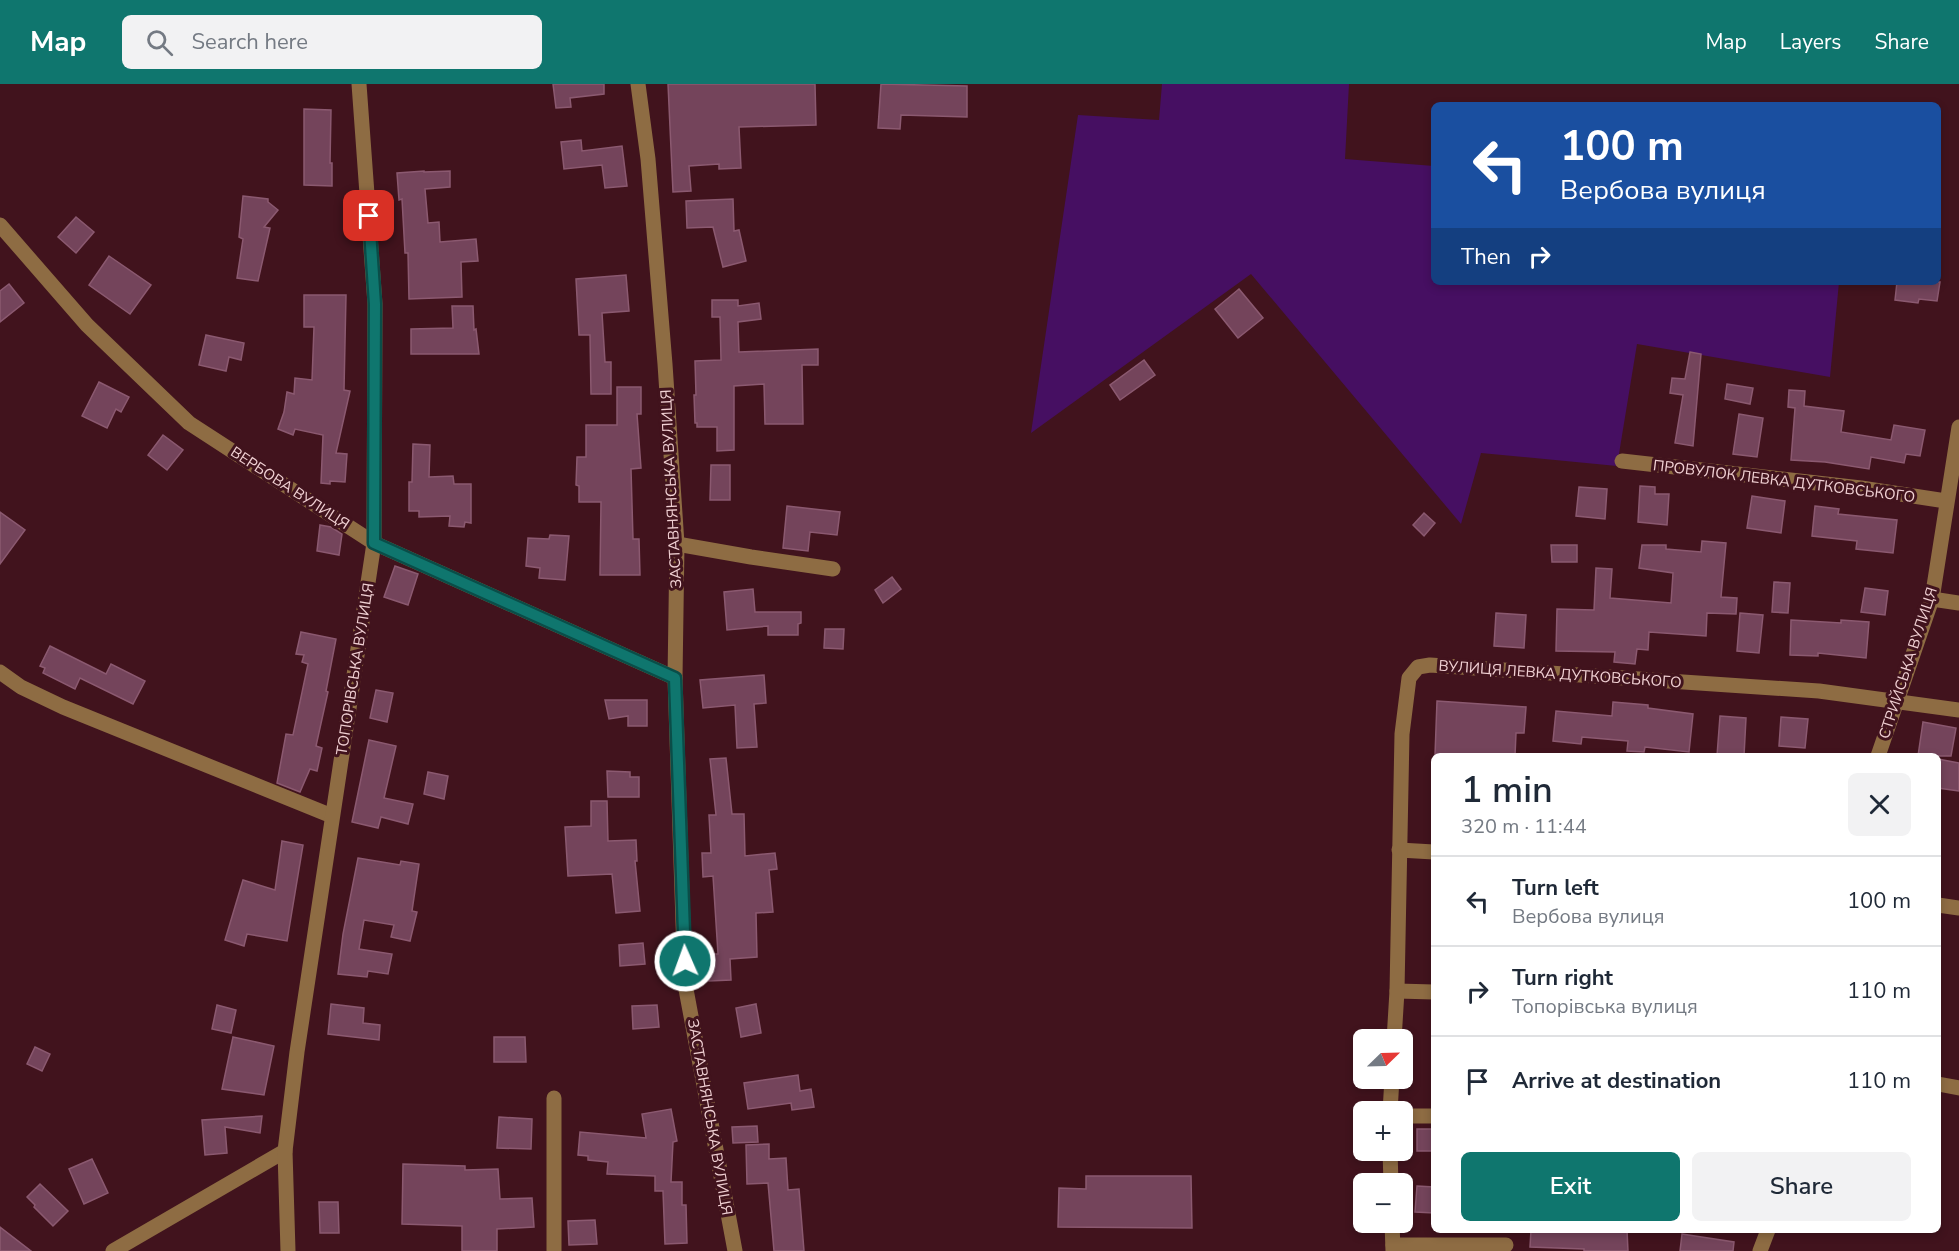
<!DOCTYPE html>
<html lang="en">
<head>
<meta charset="utf-8">
<style>
	:root { --surface:#fff; --page:#f2f2f3; --text:#1f2937; --muted:#747a83; --line:#e0e1e3; --accent:#0f766e }
	body { margin:0; font-family:"Nunito Sans",sans-serif; background:var(--page); color:var(--text); height:100vh; display:flex; flex-direction:column; font-size:22px; white-space:nowrap }
	* { box-sizing:border-box; margin:0 }
	p { font-size:20px; color:var(--muted) }
	.icon { flex:none; width:33px; height:33px; fill:none; stroke:currentColor; stroke-width:2; stroke-linecap:round; stroke-linejoin:round }
	.map { position:relative; flex:1; overflow:hidden }
	.details { position:absolute; left:1431px; top:669px; width:510px; height:480px; display:flex; flex-direction:column; background:var(--surface); border-radius:9px; box-shadow:0 3px 9px #0003 }
	.details>* { flex:none }
	.top-card { position:absolute; left:1431px; top:18px; width:510px; height:183px; border-radius:9px; box-shadow:0 3px 9px #0003; background:#1a4fa0; color:#fff; overflow:hidden }
	.needle { width:39px; rotate:67deg }
	.fabs { position:absolute; left:1353px; top:945px; display:grid; gap:12px }
	.fabs a { display:grid; place-items:center; width:60px; height:60px; border-radius:9px; background:var(--surface); box-shadow:0 3px 9px #0003; font-size:30px }
	.pin { position:absolute; display:grid; place-items:center; width:51px; height:51px; color:#fff; margin:-26px; border-radius:12px; box-shadow:0 3px 9px #0006 }
	.me { position:absolute; width:66px; margin:-33px; rotate:358deg; stroke-linejoin:round; filter:drop-shadow(0 0 4px #0008) }
	.turn { display:flex; align-items:center; gap:21px; height:126px; padding:0 30px; font-size:27px }
	.turn .icon { width:78px; height:78px; stroke-width:2.5 }
	.turn b { display:block; font-size:42px; line-height:51px }
	.then { display:flex; align-items:center; height:57px; padding:0 30px; background:#0003; gap:12px; font-size:22px }
	.round { display:grid; place-items:center; flex:none; width:63px; height:63px; border-radius:9px; background:var(--page) }
	.overview { display:flex; align-items:center; justify-content:space-between; height:102px; padding:0 30px }
	h1 { font-size:36px; font-weight:600; line-height:45px }
	.primary-button { display:flex; gap:12px; margin-top:auto; padding:12px 30px }
	.primary-button a { flex:1; height:69px; border-radius:9px; background:var(--accent); color:#fff; font-size:24px; font-weight:600; line-height:69px; text-align:center }
	.primary-button a+a { background:var(--page); color:var(--text) }
	ul { padding:0; list-style:none }
	li { display:flex; align-items:center; gap:18px; height:90px; padding:0 30px; border-top:2px solid var(--line) }
	li div { flex:1 }
	li b { display:block; font-size:22px }
	li em { font-style:normal }
	header { display:flex; align-items:center; gap:36px; box-sizing:border-box; height:84px; padding:0 30px; background:var(--accent); color:#fff }
	header strong { font-size:28px }
	nav { display:flex; gap:33px; margin-inline-start:auto; font-size:21px }
	.search { width:420px; height:54px; background:var(--page); display:flex; align-items:center; gap:15px; box-sizing:border-box; padding:0 21px; border-radius:9px; color:var(--muted); font-size:22px }
	.map>svg:first-child { display:block }
	.green { fill:#460f62 }
	.building { fill:#74445b; stroke:#8b5970; stroke-width:1.5 }
	.lines { fill:none; stroke-linecap:round; stroke-linejoin:round }
	.minor { stroke:#8e6c43; stroke-width:15 }
	.route-casing { stroke:#0a4d48; stroke-width:15 }
	.route { stroke:#0f766e; stroke-width:10 }
	.labels { text-anchor:middle; dominant-baseline:central; stroke-width:6; stroke-linejoin:round; paint-order:stroke }
	.street-label { font-size:15px; fill:#f1d1d4; stroke:#41131d }
</style>
</head>
<body>
<header>
<strong>Map</strong>
<div class="search"><svg class="icon" aria-label="search" viewBox="0 0 24 24"><circle cx="10" cy="10" r="6"/><path d="M15 15l6 6"/></svg>Search here</div>
<nav><a>Map</a><a>Layers</a><a>Share</a></nav>
</header>
<div class="map">
<svg width="1959" height="1167" viewBox="0 0 1959 1167">
	<rect width="100%" height="100%" fill="#41131d"/>
	<polygon class="green" points="1162,0 1349,0 1345,75 1434,82 1434,198 1839,198 1830,293 1637,260 1617,382 1481,369 1461,440 1251,190 1031,349 1078,31 1159,36"/>
	<g class="building">
		<polygon points="553,0 604,0 604,10 570,14 571,23 556,24"/>
		<polygon points="668,0 815,0 816,41 739,43 741,84 719,85 719,80 689,82 691,107 673,108"/>
		<polygon points="881,0 967,2 967,33 901,31 900,45 878,44"/>
		<polygon points="304,25 331,26 330,79 332,79 332,102 304,101"/>
		<polygon points="581,56 582,67 622,62 627,102 605,104 602,81 564,85 561,58"/>
		<polygon points="424,87 424,88 450,87 450,103 425,105 428,139 439,138 440,158 476,155 478,177 461,178 462,213 409,215 408,169 405,169 402,115 399,116 397,89"/>
		<polygon points="243,112 268,115 268,118 278,126 264,143 270,144 258,197 237,194 243,155 239,153"/>
		<polygon points="733,115 734,147 739,146 746,177 723,183 713,143 687,144 686,117"/>
		<polygon points="76,133 94,148 76,169 58,153"/>
		<polygon points="109,172 151,201 130,230 89,201"/>
		<polygon points="626,191 629,227 602,229 605,278 611,278 611,310 591,310 590,251 579,251 576,195"/>
		<polygon points="1897,198 1940,198 1937,217 1919,215 1918,219 1895,216"/>
		<polygon points="9,200 24,219 0,238 0,207"/>
		<polygon points="1239,205 1263,234 1238,254 1215,225"/>
		<polygon points="304,211 346,211 344,306 350,307 336,369 347,370 345,398 330,397 330,400 321,399 323,351 295,345 293,351 278,345 284,328 287,308 294,310 295,294 312,296 314,243 304,243"/>
		<polygon points="712,216 738,216 738,222 759,219 761,235 738,238 739,268 818,265 818,281 802,281 803,340 765,340 764,300 734,302 734,366 717,367 717,343 697,343 697,339 695,339 694,311 696,311 695,277 721,276 720,233 712,233"/>
		<polygon points="452,222 473,222 474,246 476,245 479,270 411,270 411,245 453,244"/>
		<polygon points="206,251 244,259 241,276 229,273 226,287 199,281"/>
		<polygon points="1690,268 1701,270 1693,362 1675,359 1683,311 1670,309 1672,294 1685,295"/>
		<polygon points="1144,276 1155,291 1120,316 1110,301"/>
		<polygon points="99,298 129,313 121,328 116,325 107,344 82,332"/>
		<polygon points="1727,300 1753,304 1750,320 1725,315"/>
		<polygon points="617,303 641,303 641,330 637,330 641,384 631,385 633,455 639,455 640,491 600,491 601,418 579,418 579,402 576,401 577,373 586,373 586,341 617,341"/>
		<polygon points="1789,306 1805,307 1804,322 1844,327 1841,348 1891,356 1894,341 1925,346 1920,372 1906,370 1904,379 1871,373 1869,385 1825,378 1791,376 1795,324 1788,323"/>
		<polygon points="1739,330 1763,334 1757,373 1733,370"/>
		<polygon points="163,351 183,366 167,386 148,371"/>
		<polygon points="413,360 430,361 429,393 453,392 454,400 471,400 471,439 465,438 464,443 449,442 450,432 419,433 419,427 409,427 409,398 412,398"/>
		<polygon points="711,381 730,381 730,416 710,416"/>
		<polygon points="1640,402 1655,403 1655,410 1669,410 1667,441 1638,438"/>
		<polygon points="1579,403 1607,405 1605,435 1576,432"/>
		<polygon points="1752,412 1785,417 1781,449 1747,444"/>
		<polygon points="787,422 840,428 837,451 810,448 808,467 783,464"/>
		<polygon points="1815,422 1839,425 1838,430 1897,436 1893,469 1856,465 1857,457 1812,452"/>
		<polygon points="0,428 25,446 0,480"/>
		<polygon points="1424,429 1435,439 1424,452 1413,441"/>
		<polygon points="320,441 331,443 342,450 339,471 317,467"/>
		<polygon points="550,451 569,452 565,496 539,494 540,484 526,482 528,454 549,455"/>
		<polygon points="1702,457 1726,459 1721,513 1737,514 1736,530 1707,529 1706,552 1649,548 1648,566 1637,565 1635,580 1614,578 1615,568 1556,567 1557,525 1594,526 1596,484 1612,485 1610,514 1671,519 1673,489 1639,484 1642,461 1666,461 1666,465 1701,468"/>
		<polygon points="1551,461 1577,461 1577,478 1552,478"/>
		<polygon points="395,482 418,490 408,521 384,513"/>
		<polygon points="892,493 901,505 883,519 875,506"/>
		<polygon points="1774,498 1790,499 1788,529 1772,528"/>
		<polygon points="1865,504 1888,507 1885,531 1861,528"/>
		<polygon points="753,505 755,528 801,528 801,539 798,540 798,551 768,551 768,542 727,546 724,508"/>
		<polygon points="1496,529 1526,531 1524,564 1494,562"/>
		<polygon points="1740,529 1763,531 1759,569 1737,567"/>
		<polygon points="1791,536 1841,539 1841,536 1869,538 1866,574 1818,569 1818,572 1790,571"/>
		<polygon points="825,545 844,545 843,565 824,564"/>
		<polygon points="301,548 336,555 326,607 328,608 316,662 322,664 317,687 310,685 300,708 277,699 286,650 293,651 308,580 302,578 304,571 296,570"/>
		<polygon points="50,562 106,590 111,580 145,597 133,620 80,594 75,605 43,589 45,584 40,582"/>
		<polygon points="764,591 766,619 754,620 757,663 737,664 735,621 703,624 700,596"/>
		<polygon points="376,606 393,609 387,638 370,634"/>
		<polygon points="605,616 647,616 647,642 628,642 628,632 609,635"/>
		<polygon points="1437,617 1526,623 1524,649 1516,649 1515,672 1435,671"/>
		<polygon points="1613,618 1648,621 1648,624 1693,630 1689,668 1645,663 1644,668 1627,667 1628,657 1582,653 1581,660 1553,657 1556,627 1612,632"/>
		<polygon points="1720,632 1746,634 1744,672 1717,672"/>
		<polygon points="1781,633 1808,635 1805,664 1779,662"/>
		<polygon points="1923,638 1956,644 1951,672 1918,672"/>
		<polygon points="369,656 396,662 384,714 413,720 408,740 381,733 378,744 352,738"/>
		<polygon points="726,674 732,730 744,730 745,772 775,769 777,785 769,786 773,828 756,829 757,873 730,875 731,896 709,897 708,870 718,870 713,792 703,793 702,769 711,769 709,731 716,731 710,675"/>
		<polygon points="1938,675 1959,679 1959,707 1938,704"/>
		<polygon points="607,687 630,688 630,693 639,693 639,713 608,713"/>
		<polygon points="428,688 448,692 444,715 424,710"/>
		<polygon points="591,717 607,717 608,757 636,756 637,777 635,777 640,827 616,829 612,790 568,792 565,743 591,742"/>
		<polygon points="282,757 303,761 287,857 247,850 244,862 225,856 243,796 275,806"/>
		<polygon points="358,774 400,781 401,777 419,780 412,827 417,828 410,857 391,853 394,841 364,836 359,865 392,870 388,890 368,887 367,893 338,890 343,850"/>
		<polygon points="643,859 645,880 620,882 619,861"/>
		<polygon points="331,920 364,924 363,939 380,941 379,956 328,950"/>
		<polygon points="756,920 761,949 741,953 736,924"/>
		<polygon points="217,921 236,926 231,949 212,945"/>
		<polygon points="657,921 659,943 633,945 632,922"/>
		<polygon points="233,953 274,962 264,1011 222,1005"/>
		<polygon points="494,953 525,953 526,978 494,978"/>
		<polygon points="35,963 50,970 42,987 27,980"/>
		<polygon points="798,991 800,1007 811,1005 814,1023 792,1026 791,1019 748,1025 744,999"/>
		<polygon points="671,1025 677,1057 673,1058 671,1098 682,1098 682,1121 686,1121 687,1159 665,1160 663,1107 655,1107 655,1092 607,1090 608,1078 588,1076 588,1072 578,1071 580,1048 646,1054 642,1030"/>
		<polygon points="262,1032 260,1049 225,1043 227,1069 205,1071 202,1036"/>
		<polygon points="499,1033 532,1035 531,1065 497,1064"/>
		<polygon points="757,1042 758,1058 733,1059 732,1043"/>
		<rect x="1417" y="1045" width="17" height="22"/>
		<polygon points="769,1060 769,1075 786,1074 788,1106 799,1105 804,1167 774,1167 768,1099 747,1100 746,1061"/>
		<polygon points="92,1075 108,1109 84,1120 69,1085"/>
		<polygon points="403,1080 465,1082 465,1086 498,1085 500,1115 532,1114 534,1143 497,1145 497,1167 462,1167 462,1142 402,1140"/>
		<polygon points="1086,1092 1191,1092 1192,1144 1058,1143 1059,1104 1086,1105"/>
		<polygon points="40,1100 68,1127 53,1142 34,1123 35,1121 27,1113"/>
		<polygon points="1417,1102 1434,1103 1434,1129 1415,1128"/>
		<polygon points="319,1118 338,1118 339,1149 320,1149"/>
		<polygon points="595,1136 597,1160 569,1161 568,1137"/>
		<polygon points="0,1143 31,1167 0,1167"/>
		<polygon points="1531,1146 1627,1146 1628,1167 1584,1167 1584,1165 1530,1163"/>
		<polygon points="1682,1150 1734,1158 1733,1167 1680,1167"/>
	</g>
	<g class="lines">
		<g class="minor">
			<polyline points="638,0 648,75 665,280 677,460 675,594 685,900 735,1167"/>
			<polyline points="0,141 87,241 189,339 374,459 675,594"/>
			<polyline points="1622,377 1861,404 1946,417"/>
			<polyline points="677,460 751,473 833,485"/>
			<polyline points="1932,515 1959,519"/>
			<polyline points="0,588 21,603 63,623 332,732"/>
			<polyline points="1878,672 1932,515 1959,343"/>
			<polyline points="1399,766 1434,768"/>
			<polyline points="1938,821 1959,824"/>
			<polyline points="1397,907 1434,908"/>
			<polyline points="1394,956 1397,907 1402,650 1409,594 1418,583 1430,581 1819,607 1959,626"/>
			<polyline points="1938,1000 1959,1004"/>
			<polyline points="1390,1028 1392,994"/>
			<polyline points="1402,1032 1434,1032"/>
			<polyline points="1390,1066 1391,1100"/>
			<polyline points="1392,1138 1393,1167"/>
			<polyline points="1393,1161 1506,1161"/>
			<polyline points="113,1167 285,1067"/>
			<polyline points="288,1167 285,1067 297,968 374,459 375,220 359,0"/>
			<polyline points="554,1167 554,1014"/>
			<polyline points="1760,1167 1768,1146"/>
		</g>
	</g>
	<g class="lines">
		<g class="route-casing">
			<polyline id="route" points="369,132 375,220 374,459 675,594 685,877"/>
		</g>
		<use href="#route" class="route"/>
	</g>
	<g class="labels">
		<g class="street-label">
			<text transform="translate(1784 397) rotate(7)">ПРОВУЛОК ЛЕВКА ДУТКОВСЬКОГО</text>
			<text transform="translate(290 404) rotate(33)">ВЕРБОВА ВУЛИЦЯ</text>
			<text transform="translate(671 405) rotate(-93)">ЗАСТАВНЯНСЬКА ВУЛИЦЯ</text>
			<text transform="translate(1908 579) rotate(-72)">СТРИЙСЬКА ВУЛИЦЯ</text>
			<text transform="translate(355 585) rotate(-81)">ТОПОРІВСЬКА ВУЛИЦЯ</text>
			<text transform="translate(1560 590) rotate(4)">ВУЛИЦЯ ЛЕВКА ДУТКОВСЬКОГО</text>
			<text transform="translate(710 1033) rotate(80)">ЗАСТАВНЯНСЬКА ВУЛИЦЯ</text>
		</g>
	</g>
</svg>
<div class="fabs">
<a><svg class="needle" viewBox="-14 -14 28 28"><path d="M0-13l5 13h-10z" fill="#e53935"/><path d="M0 13l5-13h-10z" fill="#747a83"/></svg></a>
<a>+</a>
<a>−</a>
</div>
<div class="pin" style="left:369px;top:132px;background:#d93025"><svg class="icon" aria-label="arrive" viewBox="0 0 24 24"><path d="M6 21V4h12l-3 4 3 4H6"/></svg></div>
<svg class="me" style="left:685px;top:877px" viewBox="-20 -20 40 40"><circle r="17" fill="#0f766e" stroke="#fff" stroke-width="3"/><path d="M0-11L8 9 0 5-8 9z" fill="#fff"/></svg>
<div class="top-card">
<div class="turn"><svg class="icon" aria-label="left" viewBox="0 0 24 24"><path d="M17 20v-9H6M10 6l-5 5 5 5"/></svg><div><b>100 m</b>Вербова вулиця</div></div>
<div class="then">Then<svg class="icon" aria-label="right" viewBox="0 0 24 24"><path d="M7 20v-9h11M14 6l5 5-5 5"/></svg></div>
</div>
<section class="details">
<div class="overview"><div><h1>1 min</h1><p>320 m · 11:44</p></div><a class="round"><svg class="icon" aria-label="close" viewBox="0 0 24 24"><path d="M6 6l12 12M18 6L6 18"/></svg></a></div>
<ul>
<li><svg class="icon" aria-label="left" viewBox="0 0 24 24"><path d="M17 20v-9H6M10 6l-5 5 5 5"/></svg><div><b>Turn left</b><p>Вербова вулиця</p></div><em>100 m</em></li>
<li><svg class="icon" aria-label="right" viewBox="0 0 24 24"><path d="M7 20v-9h11M14 6l5 5-5 5"/></svg><div><b>Turn right</b><p>Топорівська вулиця</p></div><em>110 m</em></li>
<li><svg class="icon" aria-label="arrive" viewBox="0 0 24 24"><path d="M6 21V4h12l-3 4 3 4H6"/></svg><div><b>Arrive at destination</b></div><em>110 m</em></li>
</ul>
<div class="primary-button"><a>Exit</a><a>Share</a></div>
</section>
</div>
</body>
</html>
